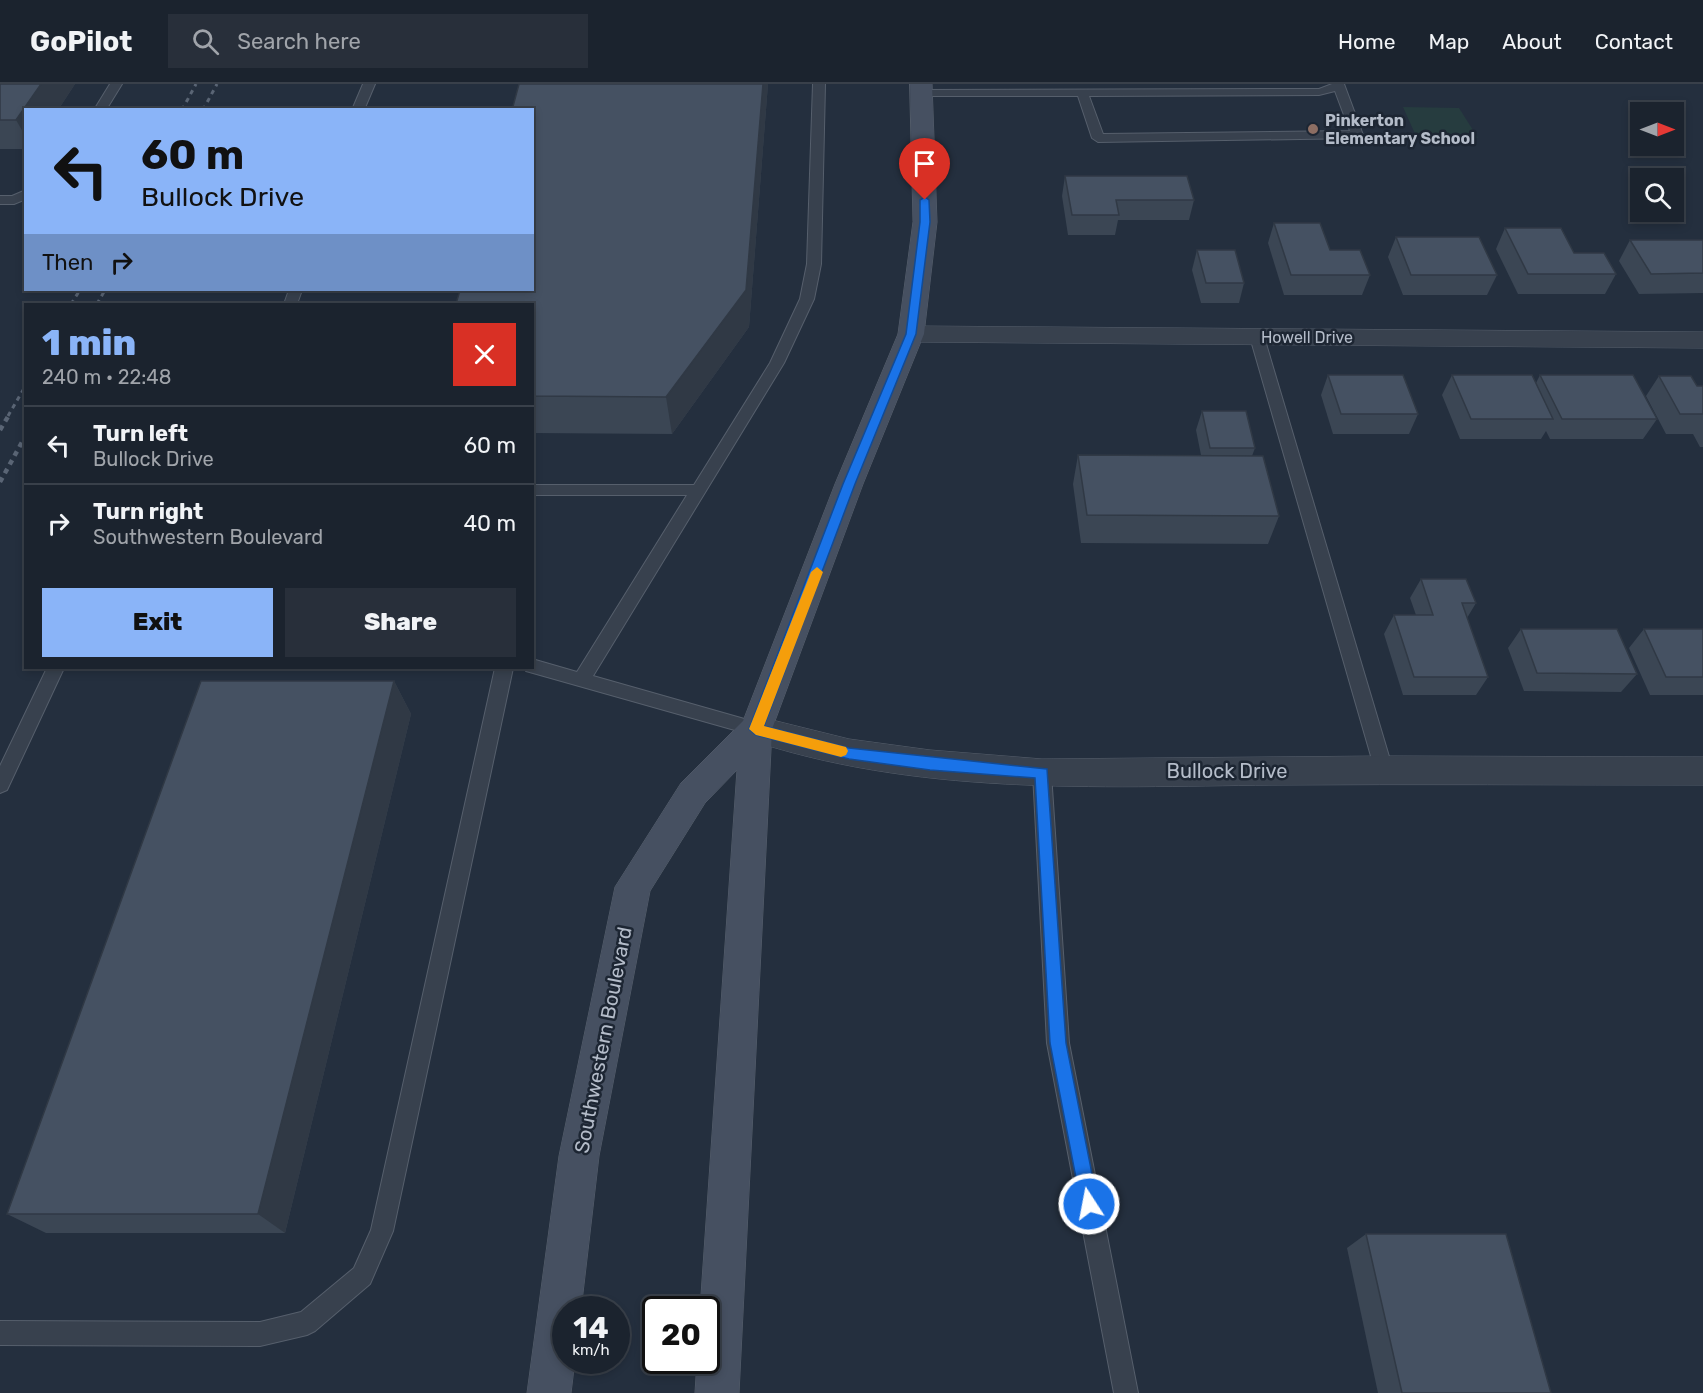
<!DOCTYPE html>
<html lang="en">
<head>
<meta charset="utf-8">
<style>
	:root { --surface:#1b232e; --page:#282f3a; --text:#f1f3f6; --muted:#a0a4aa; --line:#39404a; --accent:#8ab4f8 }
	body { margin:0; font-family:Rubik,sans-serif; background:var(--page); color:var(--text); height:100vh; display:flex; flex-direction:column; font-size:22px; white-space:nowrap }
	* { box-sizing:border-box; margin:0 }
	p { font-size:20px; color:var(--muted) }
	.icon { flex:none; width:33px; height:33px; fill:none; stroke:currentColor; stroke-width:2; stroke-linecap:round; stroke-linejoin:round }
	.map { position:relative; flex:1; overflow:hidden }
	.side { position:absolute; left:24px; top:219px; width:510px; height:366px; display:flex; flex-direction:column; background:var(--surface); border-radius:0px; box-shadow:0 3px 9px #0003,0 0 0 2px var(--line) }
	.side>* { flex:none }
	.top-card { position:absolute; left:24px; top:24px; width:510px; height:183px; border-radius:0px; box-shadow:0 3px 9px #0003,0 0 0 2px var(--line); background:#8ab4f8; color:#111; overflow:hidden }
	.needle { width:39px; rotate:90deg }
	.controls { position:absolute; left:1630px; top:18px; display:grid; gap:12px }
	.controls a { display:grid; place-items:center; width:54px; height:54px; border-radius:0px; background:var(--surface); box-shadow:0 3px 9px #0003,0 0 0 2px var(--line); font-size:30px }
	.speed { position:absolute; left:552px; top:1212px; display:flex; gap:12px; font-size:30px; font-weight:700; text-align:center }
	.speed>* { display:grid; place-content:center; width:78px; height:78px; border-radius:50%; background:var(--surface); box-shadow:0 3px 9px #0003,0 0 0 2px var(--line); line-height:1 }
	.speed small { font-size:15px; font-weight:400 }
	.speed .limit { border:3px solid #111; border-radius:9px; background:#fff; color:#111 }
	.pin { position:absolute; display:grid; place-items:center; width:51px; height:51px; color:#fff; margin:-62px -26px; border-radius:50% 50% 50% 0; rotate:-45deg; box-shadow:0 0 6px #0007 }
	.pin .icon { rotate:45deg }
	.me { position:absolute; width:66px; margin:-33px; rotate:349deg; stroke-linejoin:round; filter:drop-shadow(0 0 4px #0008) }
	.turn { display:flex; align-items:center; gap:21px; height:126px; padding:0 18px; font-size:27px }
	.turn .icon { width:78px; height:78px; stroke-width:2.5 }
	.turn b { display:block; font-size:42px; line-height:51px }
	.then { display:flex; align-items:center; height:57px; padding:0 18px; background:#0003; gap:12px; font-size:22px }
	.round { display:grid; place-items:center; flex:none; width:63px; height:63px; border-radius:0px; background:var(--page) }
	.head { display:flex; align-items:center; justify-content:space-between; height:102px; padding:0 18px }
	h1 { font-size:36px; font-weight:800; line-height:45px; color:var(--accent) }
	.cta { display:flex; gap:12px; margin-top:auto; padding:12px 18px }
	.cta a { flex:1; height:69px; border-radius:0px; background:var(--accent); color:#111; font-size:24px; font-weight:800; line-height:69px; text-align:center }
	.cta a+a { background:var(--page); color:var(--text) }
	ul { padding:0; list-style:none }
	li { display:flex; align-items:center; gap:18px; height:78px; padding:0 18px; border-top:2px solid var(--line) }
	li div { flex:1 }
	li b { display:block; font-size:22px }
	li em { font-style:normal }
	header { display:flex; align-items:center; gap:36px; box-sizing:border-box; height:84px; padding:0 30px; background:var(--surface); border-bottom:2px solid var(--line) }
	header strong { font-size:28px }
	nav { display:flex; gap:33px; margin-inline-start:auto; font-size:21px }
	.search { width:420px; height:54px; background:var(--page); display:flex; align-items:center; gap:15px; box-sizing:border-box; padding:0 21px; border-radius:0px; color:var(--muted); font-size:22px }
	.map>svg:first-child { display:block }
	.green { fill:#263c3f }
	.lines { fill:none; stroke-linecap:round; stroke-linejoin:round }
	.lane-casing { stroke:#565f6c; stroke-width:2 }
	.street-casing { stroke:#565f6c; stroke-width:1 }
	.secondary-casing { stroke:#565f6c; stroke-width:1 }
	.lane { fill:#38414e; fill-rule:evenodd }
	.street { fill:#38414e; fill-rule:evenodd }
	.secondary { fill:#465061; fill-rule:evenodd }
	.rail-far1 { stroke:#5a6575; stroke-width:3; stroke-dasharray:4.5 4.5; stroke-linecap:butt }
	.rail { stroke:#5a6575; stroke-width:4.5; stroke-dasharray:5 5; stroke-linecap:butt }
	.wall { fill:#3b4654 }
	.shaded-wall { fill:#303945 }
	.building { fill:#455162; stroke:#303945; stroke-width:1.5 }
	.route { fill:#1a73e8; stroke:#114b97; stroke-width:1.5 }
	.slow { fill:#f59e0b }
	.education-dot { fill:#8d6e63; stroke:#1d2633; stroke-width:2 }
	.labels { text-anchor:middle; dominant-baseline:central; stroke-width:5; stroke-linejoin:round; paint-order:stroke }
	.far-poi-label { font-size:16px; font-weight:bold; fill:#b4bcc9; stroke:#1d2633; text-anchor:start }
	.far-street-label { font-size:16px; fill:#b4bcc9; stroke:#1d2633 }
	.street-label { font-size:20px; fill:#b4bcc9; stroke:#1d2633 }
</style>
</head>
<body>
<header>
<strong>GoPilot</strong>
<div class="search"><svg class="icon" aria-label="search" viewBox="0 0 24 24"><circle cx="10" cy="10" r="6"/><path d="M15 15l6 6"/></svg>Search here</div>
<nav><a>Home</a><a>Map</a><a>About</a><a>Contact</a></nav>
</header>
<div class="map">
<svg width="1703" height="1309" viewBox="0 0 1703 1309">
	<rect width="100%" height="100%" fill="#242f3e"/>
	<polygon class="green" points="1403,23 1459,24 1478,54 1416,52"/>
	<g class="lines">
		<g class="lane-casing">
			<g id="lane">
				<polygon points="110,0 122,0 106,26 94,26"/>
				<polygon points="363,0 375,0 364,26 352,26"/>
				<polygon points="813,0 825,0 821,180 814,215 784,279 593,592 762,640 765,645 762,650 756,652 526,587 524,584 532,584 532,575 577,588 687,411 532,411 532,401 694,401 770,279 800,215 807,180"/>
				<path d="M1332,0H1344L1363,51L1361,54L1098,58L1092,54L1078,12H921L915,9L921,6L1319,5ZM1335,7L1350,47L1103,50L1089,12L1319,11Z"/>
				<polygon points="26,106 26,115 14,120 0,120 0,112 12,112"/>
				<polygon points="289,206 302,206 297,220 284,220"/>
				<polygon points="1257,249 1264,253 1393,686 1390,691 1384,694 1378,691 1375,686 1250,253"/>
				<polygon points="47,584 64,584 7,706 0,709 0,682"/>
				<polygon points="495,584 513,584 393,1147 370,1200 315,1247 307,1251 260,1262 0,1261 0,1237 260,1238 301,1228 354,1184 371,1146"/>
				<polygon points="1042,681 1048,684 1051,689 1069,959 1138,1309 1114,1309 1047,959 1033,689 1036,684"/>
			</g>
		</g>
		<g class="street-casing">
			<g id="street">
				<polygon points="911,242 1703,248 1703,264 911,258 902,256 898,250 902,244"/>
				<path d="M756,632L849,655L930,666L1042,675L1384,672L1703,673V701C1559,701 1416,700 1272,701C1095,703 914,712 744,654L740,645L744,636Z"/>
			</g>
		</g>
		<g class="secondary-casing">
			<polygon id="secondary" points="910,0 932,0 937,138 924,250 863,400 772,645 739,1309 695,1309 697,1276 706,1276 706,1226 700,1226 737,686 705,719 650,807 599,1072 581,1226 566,1226 566,1276 575,1276 571,1309 527,1309 559,1072 615,803 681,699 743,637 835,400 898,250 913,138"/>
		</g>
		<use href="#lane" class="lane"/>
		<use href="#street" class="street"/>
		<use href="#secondary" class="secondary"/>
		<g class="rail-far1">
			<polyline points="182,26 196,0"/>
			<polyline points="203,26 217,0"/>
			<polyline points="71,220 80,206"/>
			<polyline points="97,220 105,206"/>
			<polyline points="8,332 26,301"/>
		</g>
		<g class="rail">
			<polyline points="0,346 9,331"/>
			<polyline points="0,398 26,351"/>
		</g>
	</g>
	<g class="wall">
		<polygon points="0,0 75,0 58,26 26,26 26,65 0,65"/>
		<polygon points="519,0 768,0 749,243 672,350 532,349 532,220"/>
		<polygon points="1065,92 1194,116 1189,136 1118,136 1115,151 1068,151 1062,112"/>
		<polygon points="1274,139 1330,166 1370,191 1362,211 1284,211 1268,159"/>
		<polygon points="1505,144 1574,169 1616,190 1605,210 1518,210 1496,165"/>
		<polygon points="1396,153 1497,191 1487,211 1403,211 1388,173"/>
		<polygon points="1630,156 1703,156 1703,209 1639,210 1619,177"/>
		<polygon points="1197,166 1244,199 1239,219 1201,219 1192,186"/>
		<polygon points="1328,291 1418,330 1409,350 1333,350 1321,311"/>
		<polygon points="1452,291 1536,299 1540,291 1657,335 1643,355 1550,355 1546,347 1541,355 1460,355 1442,311"/>
		<polygon points="1659,292 1697,302 1703,302 1703,363 1700,363 1693,350 1666,350 1646,312"/>
		<polygon points="1202,327 1255,364 1252,372 1279,432 1268,460 1081,459 1073,400 1078,371 1201,371 1196,346"/>
		<polygon points="1421,495 1476,519 1467,534 1488,593 1476,611 1403,611 1384,550 1394,531 1416,531 1410,514"/>
		<polygon points="1521,545 1637,590 1621,608 1524,607 1508,564"/>
		<polygon points="1644,545 1703,545 1703,611 1650,611 1629,564"/>
		<polygon points="394,597 411,630 285,1149 46,1149 7,1130"/>
		<polygon points="1366,1150 1551,1309 1378,1309 1347,1164"/>
	</g>
	<g class="shaded-wall">
		<polygon points="41,0 75,0 58,26 26,26 26,53 16,36"/>
		<polygon points="763,0 768,0 749,243 672,350 666,313"/>
		<polygon points="394,597 411,630 285,1149 258,1130"/>
	</g>
	<g class="building">
		<polygon points="0,0 41,0 16,36 0,36"/>
		<polygon points="519,0 763,0 746,206 666,313 532,312 532,220 456,220 460,206 532,206 532,26 512,26"/>
		<polygon points="1065,92 1187,92 1194,116 1116,116 1119,131 1072,131"/>
		<polygon points="1274,139 1320,139 1330,166 1360,166 1370,191 1291,191"/>
		<polygon points="1505,144 1561,144 1574,169 1604,169 1616,190 1528,190"/>
		<polygon points="1396,153 1479,153 1497,191 1411,191"/>
		<polygon points="1630,156 1703,156 1703,189 1651,190"/>
		<polygon points="1197,166 1235,166 1244,199 1206,199"/>
		<polygon points="1328,291 1403,291 1418,330 1341,330"/>
		<polygon points="1452,291 1532,291 1553,335 1471,335"/>
		<polygon points="1540,291 1633,291 1657,335 1562,335"/>
		<polygon points="1659,292 1691,292 1697,302 1703,302 1703,330 1680,330"/>
		<polygon points="1202,327 1246,327 1255,364 1210,364"/>
		<polygon points="1078,371 1263,372 1279,432 1087,431"/>
		<polygon points="1421,495 1466,495 1476,519 1462,519 1488,593 1414,593 1394,531 1433,531"/>
		<polygon points="1521,545 1617,545 1637,590 1537,589"/>
		<polygon points="1644,545 1703,545 1703,593 1666,593"/>
		<polygon points="201,597 394,597 258,1130 7,1130"/>
		<polygon points="1366,1150 1506,1150 1551,1309 1402,1309"/>
	</g>
	<polygon class="route" points="925,113 929,116 930,138 916,250 855,400 764,642 849,664 1047,685 1066,959 1098,1120 1096,1126 1089,1129 1083,1126 1081,1120 1050,959 1035,694 930,686 849,675 756,651 749,645 843,400 906,250 920,138 920,116"/>
	<polygon class="slow" points="817,483 823,488 764,642 846,663 848,667 846,671 841,673 756,651 749,645 811,488"/>
	<circle class="education-dot" cx="1313" cy="45" r="6"/>
	<g class="labels">
		<g class="far-poi-label">
			<text x="1325" y="36">Pinkerton<tspan x="1325" dy="18">Elementary School</tspan></text>
		</g>
		<g class="far-street-label">
			<text x="1307" y="253">Howell Drive</text>
		</g>
		<g class="street-label">
			<text x="1227" y="687">Bullock Drive</text>
			<text transform="translate(603 956) rotate(-79)">Southwestern Boulevard</text>
		</g>
	</g>
</svg>
<div class="controls">
<a><svg class="needle" viewBox="-14 -14 28 28"><path d="M0-13l5 13h-10z" fill="#e53935"/><path d="M0 13l5-13h-10z" fill="#a0a4aa"/></svg></a>
<a><svg class="icon" aria-label="search" viewBox="0 0 24 24"><circle cx="10" cy="10" r="6"/><path d="M15 15l6 6"/></svg></a>
</div>
<div class="speed"><div>14<small>km/h</small></div><div class="limit">20</div></div>
<div class="pin" style="left:925px;top:116px;background:#d93025"><svg class="icon" aria-label="arrive" viewBox="0 0 24 24"><path d="M6 21V4h12l-3 4 3 4H6"/></svg></div>
<svg class="me" style="left:1089px;top:1120px" viewBox="-20 -20 40 40"><circle r="17" fill="#1a73e8" stroke="#fff" stroke-width="3"/><path d="M0-11L8 9 0 5-8 9z" fill="#fff"/></svg>
<div class="top-card">
<div class="turn"><svg class="icon" aria-label="left" viewBox="0 0 24 24"><path d="M17 20v-9H6M10 6l-5 5 5 5"/></svg><div><b>60 m</b>Bullock Drive</div></div>
<div class="then">Then<svg class="icon" aria-label="right" viewBox="0 0 24 24"><path d="M7 20v-9h11M14 6l5 5-5 5"/></svg></div>
</div>
<section class="side">
<div class="head"><div><h1>1 min</h1><p>240 m · 22:48</p></div><a class="round" style="background:#d93025;color:#fff"><svg class="icon" aria-label="close" viewBox="0 0 24 24"><path d="M6 6l12 12M18 6L6 18"/></svg></a></div>
<ul>
<li><svg class="icon" aria-label="left" viewBox="0 0 24 24"><path d="M17 20v-9H6M10 6l-5 5 5 5"/></svg><div><b>Turn left</b><p>Bullock Drive</p></div><em>60 m</em></li>
<li><svg class="icon" aria-label="right" viewBox="0 0 24 24"><path d="M7 20v-9h11M14 6l5 5-5 5"/></svg><div><b>Turn right</b><p>Southwestern Boulevard</p></div><em>40 m</em></li>
</ul>
<div class="cta"><a>Exit</a><a>Share</a></div>
</section>
</div>
</body>
</html>
